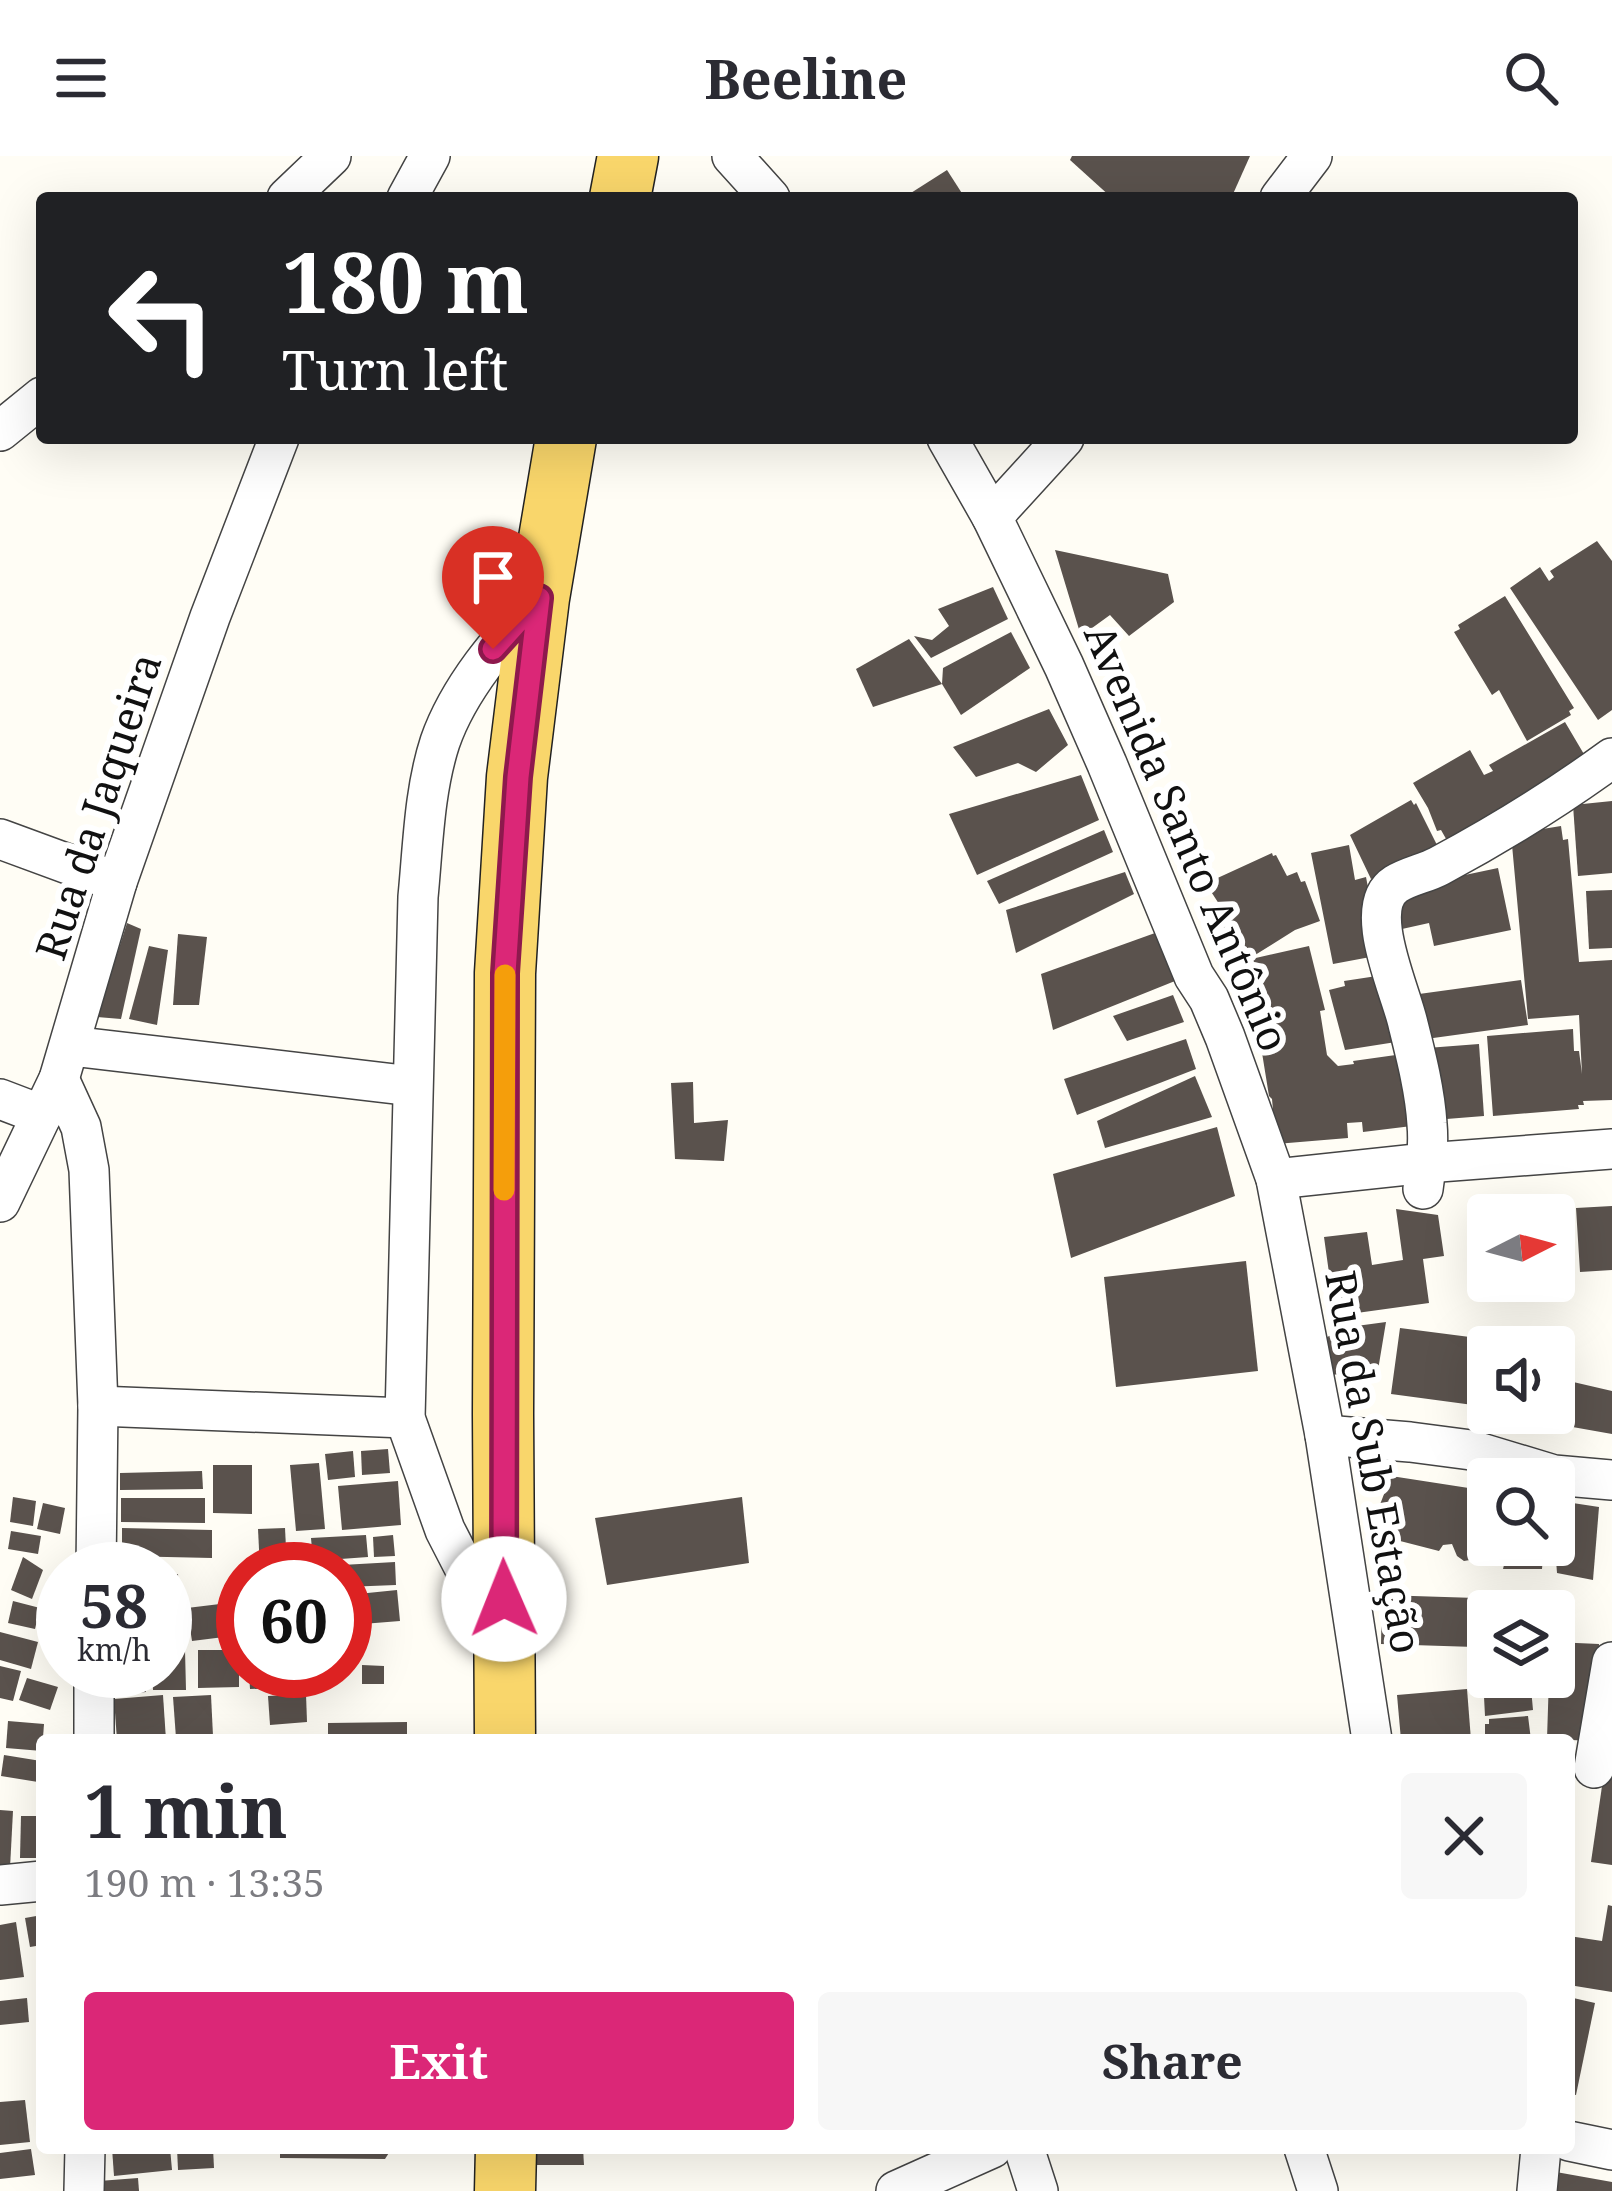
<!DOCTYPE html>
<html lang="en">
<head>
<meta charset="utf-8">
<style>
	:root { --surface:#fff; --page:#f7f7f7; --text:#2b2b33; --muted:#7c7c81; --accent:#db2777 }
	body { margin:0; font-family:"Noto Serif",serif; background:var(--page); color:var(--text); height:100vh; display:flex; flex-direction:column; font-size:45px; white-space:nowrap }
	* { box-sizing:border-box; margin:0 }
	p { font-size:39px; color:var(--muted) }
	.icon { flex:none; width:66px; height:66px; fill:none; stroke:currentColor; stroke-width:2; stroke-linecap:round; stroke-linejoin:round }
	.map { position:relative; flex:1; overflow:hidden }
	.panel { position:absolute; left:36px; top:1578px; width:1539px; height:420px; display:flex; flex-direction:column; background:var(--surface); border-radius:12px; box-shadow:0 12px 48px #0002 }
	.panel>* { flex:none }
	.top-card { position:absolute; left:36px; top:36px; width:1542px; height:252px; border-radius:12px; box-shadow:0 12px 48px #0002; background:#202124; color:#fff; overflow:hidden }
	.needle { width:78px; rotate:84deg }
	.tools { position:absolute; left:1467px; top:1038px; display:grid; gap:24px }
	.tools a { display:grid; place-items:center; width:108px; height:108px; border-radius:12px; background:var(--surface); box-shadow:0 12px 48px #0002; font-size:60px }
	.speed { position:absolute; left:36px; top:1386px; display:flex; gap:24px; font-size:60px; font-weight:700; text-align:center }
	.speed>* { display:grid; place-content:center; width:156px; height:156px; border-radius:50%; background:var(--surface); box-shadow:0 12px 48px #0002; line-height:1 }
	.speed small { font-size:30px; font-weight:400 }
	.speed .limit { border:18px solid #d22; background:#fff; color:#111 }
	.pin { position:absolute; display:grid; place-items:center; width:102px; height:102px; color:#fff; margin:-123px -51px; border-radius:50% 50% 50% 0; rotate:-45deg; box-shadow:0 0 12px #0007 }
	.pin .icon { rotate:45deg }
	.me { position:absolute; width:132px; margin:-66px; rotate:359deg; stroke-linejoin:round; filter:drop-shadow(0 0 9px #0008) }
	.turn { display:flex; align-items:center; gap:42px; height:252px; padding:0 48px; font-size:54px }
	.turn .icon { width:156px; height:156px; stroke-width:2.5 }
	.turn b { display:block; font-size:84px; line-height:102px }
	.round { display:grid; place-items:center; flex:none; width:126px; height:126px; border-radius:12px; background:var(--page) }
	.headline { display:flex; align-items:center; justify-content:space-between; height:204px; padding:0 48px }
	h1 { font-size:72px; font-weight:700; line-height:90px }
	.button { display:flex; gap:24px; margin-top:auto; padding:24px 48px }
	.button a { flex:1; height:138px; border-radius:12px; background:var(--accent); color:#fff; font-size:48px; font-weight:700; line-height:138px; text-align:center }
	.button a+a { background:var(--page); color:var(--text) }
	header { display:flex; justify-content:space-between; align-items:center; height:156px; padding:0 48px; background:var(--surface); font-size:54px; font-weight:700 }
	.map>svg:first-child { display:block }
	.building { fill:#5a524d }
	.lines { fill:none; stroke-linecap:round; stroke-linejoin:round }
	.street-casing { stroke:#444; stroke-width:42 }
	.primary-casing { stroke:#222; stroke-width:63 }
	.street { stroke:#fff; stroke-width:39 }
	.primary { stroke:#f9d66b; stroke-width:60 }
	.route-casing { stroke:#8e194d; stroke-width:30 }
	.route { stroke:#db2777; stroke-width:21 }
	.slow { stroke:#f59e0b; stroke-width:21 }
	.labels { text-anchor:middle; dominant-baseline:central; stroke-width:12; stroke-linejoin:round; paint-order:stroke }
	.street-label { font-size:42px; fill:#111; stroke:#fff }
</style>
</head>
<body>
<header><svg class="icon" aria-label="menu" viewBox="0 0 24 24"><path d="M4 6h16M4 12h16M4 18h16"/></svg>Beeline<svg class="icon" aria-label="search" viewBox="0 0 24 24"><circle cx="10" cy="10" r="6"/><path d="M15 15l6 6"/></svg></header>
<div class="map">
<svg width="1612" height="2035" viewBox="0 0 1612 2035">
	<rect width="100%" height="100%" fill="#fffdf5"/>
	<g class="building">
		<polygon points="1072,0 1250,0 1233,38 1228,42 1112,42 1070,4"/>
		<polygon points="947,14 965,42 903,42"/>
		<polygon points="1597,385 1612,405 1612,554 1598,564 1510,432 1540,411 1549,425 1554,421 1550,415"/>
		<polygon points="1055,394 1168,418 1174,446 1129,480 1110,459 1081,480"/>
		<polygon points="993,431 1008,463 931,502 914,480 932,484 949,470 938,453"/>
		<polygon points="1505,440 1574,552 1569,555 1571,559 1527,585 1499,534 1492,539 1454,476 1460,473 1458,469"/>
		<polygon points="1011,476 1030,512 961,559 942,528 943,512"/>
		<polygon points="909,483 942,528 873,551 856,513"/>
		<polygon points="1049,553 1068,589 1036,616 1018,607 976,621 953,591"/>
		<polygon points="1565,566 1588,605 1449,688 1441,674 1437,675 1428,652 1413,627 1470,594 1484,619 1493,615 1489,609"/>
		<polygon points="1081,619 1099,664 977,719 949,658"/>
		<polygon points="1411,644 1414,649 1416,647 1441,697 1371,723 1350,679"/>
		<polygon points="1612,645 1612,717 1578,720 1573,649"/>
		<polygon points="1561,670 1563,684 1568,683 1579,806 1612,804 1612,944 1583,945 1584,949 1578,949 1579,953 1493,960 1487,880 1573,873 1574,895 1579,895 1582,918 1579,859 1528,863 1511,678"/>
		<polygon points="1104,674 1113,696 999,748 987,725"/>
		<polygon points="1349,689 1355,724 1366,721 1381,799 1333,808 1311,697"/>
		<polygon points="1272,697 1273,700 1276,699 1287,720 1297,716 1301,726 1305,725 1320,765 1295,774 1247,804 1229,802 1208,756 1221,751 1210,734 1213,732 1211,725"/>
		<polygon points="1498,712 1511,774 1434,790 1429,767 1402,773 1394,734"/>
		<polygon points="1125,716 1134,738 1016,797 1006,754"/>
		<polygon points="1612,734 1612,792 1589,793 1586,735"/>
		<polygon points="127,767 141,773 121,863 97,861"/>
		<polygon points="1155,777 1175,825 1053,874 1041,818"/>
		<polygon points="178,778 207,781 199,849 173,849"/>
		<polygon points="149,790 168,794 157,869 129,863"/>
		<polygon points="1309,790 1325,854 1320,855 1327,899 1338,910 1354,908 1353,905 1410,897 1420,969 1363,976 1362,966 1347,967 1348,982 1276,988 1272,943 1269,940 1258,872 1240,808 1247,806 1247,804"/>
		<polygon points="1390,818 1396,886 1345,894 1329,834 1345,830 1344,825"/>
		<polygon points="1521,824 1528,869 1426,883 1419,838"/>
		<polygon points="1173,839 1184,866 1127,885 1113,860"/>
		<polygon points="1186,883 1196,913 1077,959 1064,923"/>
		<polygon points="1479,888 1484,960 1434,964 1427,892"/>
		<polygon points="1195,920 1212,961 1105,992 1097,965"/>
		<polygon points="693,926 694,967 728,964 724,1005 675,1003 671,927"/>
		<polygon points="1217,971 1235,1040 1071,1102 1053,1018"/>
		<polygon points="1612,1050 1612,1114 1580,1116 1576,1052"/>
		<polygon points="1396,1053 1438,1059 1444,1100 1423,1103 1429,1147 1335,1160 1324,1081 1367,1076 1372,1109 1403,1104"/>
		<polygon points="1567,1053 1571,1120 1554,1121 1554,1059 1530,1059 1530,1055"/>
		<polygon points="1488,1061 1488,1128 1485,1128 1478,1062"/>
		<polygon points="1246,1105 1258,1215 1116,1231 1104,1121"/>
		<polygon points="1386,1166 1378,1214 1331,1219 1327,1181 1334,1178 1334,1173"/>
		<polygon points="1400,1172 1524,1188 1524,1191 1488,1191 1488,1251 1391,1238"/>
		<polygon points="1556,1222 1612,1235 1612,1278 1550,1267 1551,1257 1554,1257"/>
		<polygon points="388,1293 390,1317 362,1319 361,1295"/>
		<polygon points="353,1295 355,1321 328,1324 325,1298"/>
		<polygon points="319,1307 325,1373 296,1375 290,1309"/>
		<polygon points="213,1309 252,1309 252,1358 213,1357"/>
		<polygon points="202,1315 203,1333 120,1334 120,1317"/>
		<polygon points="1391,1320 1488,1335 1488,1389 1492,1389 1493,1400 1464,1405 1457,1400 1452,1388 1443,1389 1439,1395 1369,1377"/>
		<polygon points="398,1325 401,1369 342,1374 338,1330"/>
		<polygon points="13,1341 36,1345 33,1370 10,1366"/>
		<polygon points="742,1341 749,1407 607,1429 595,1362"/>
		<polygon points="121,1342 205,1342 205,1367 121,1366"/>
		<polygon points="1566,1346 1599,1351 1593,1424 1557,1417 1555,1391"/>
		<polygon points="43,1347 65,1352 60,1378 37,1373"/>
		<polygon points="122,1372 212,1374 212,1402 122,1400"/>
		<polygon points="285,1372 287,1412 260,1413 258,1373"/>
		<polygon points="11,1375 41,1380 38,1398 8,1393"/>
		<polygon points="366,1379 368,1401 313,1405 311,1382"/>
		<polygon points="393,1379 395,1400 374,1401 373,1381"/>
		<polygon points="1509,1389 1544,1389 1542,1413 1503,1413"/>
		<polygon points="23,1401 43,1414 32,1443 11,1434"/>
		<polygon points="395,1406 396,1429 345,1431 345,1413 342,1413 342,1409"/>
		<polygon points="178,1418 179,1446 165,1447 165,1419"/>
		<polygon points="243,1427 243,1447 225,1448 224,1429"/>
		<polygon points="397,1434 400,1465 350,1469 348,1439"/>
		<polygon points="1382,1439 1476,1442 1475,1491 1381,1488"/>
		<polygon points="13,1445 40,1452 35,1473 8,1467"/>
		<polygon points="220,1448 224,1481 192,1485 187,1452"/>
		<polygon points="179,1453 182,1483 165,1485 165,1454"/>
		<polygon points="0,1476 38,1486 31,1513 0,1504"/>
		<polygon points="1554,1486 1599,1488 1595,1585 1547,1583 1549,1521 1554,1521"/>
		<polygon points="185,1494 186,1534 153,1534 152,1515 165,1515 165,1495"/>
		<polygon points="198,1494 239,1494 239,1531 198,1532"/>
		<polygon points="1488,1501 1488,1521 1530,1521 1533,1554 1485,1560 1482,1502"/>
		<polygon points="362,1509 384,1510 384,1528 362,1528"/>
		<polygon points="0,1510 21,1515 13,1545 0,1542"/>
		<polygon points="117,1515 145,1515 146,1536 119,1539"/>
		<polygon points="249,1515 288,1515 289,1532 250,1533"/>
		<polygon points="294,1515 331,1515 332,1530 295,1533"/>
		<polygon points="27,1522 58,1531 50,1554 19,1544"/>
		<polygon points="1467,1533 1471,1584 1401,1584 1397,1539"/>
		<polygon points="306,1538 307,1566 270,1569 268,1540"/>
		<polygon points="163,1539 166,1584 117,1584 114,1543"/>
		<polygon points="211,1539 213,1580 176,1582 173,1541"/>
		<polygon points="1528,1560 1531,1584 1485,1584 1485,1568 1489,1568 1489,1563"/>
		<polygon points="8,1565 44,1568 42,1595 6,1592"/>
		<polygon points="407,1566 407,1584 328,1584 328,1567"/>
		<polygon points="1609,1582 1612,1582 1612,1709 1591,1706"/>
		<polygon points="4,1599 41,1605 38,1626 1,1620"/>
		<polygon points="0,1654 13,1655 10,1712 0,1712"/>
		<polygon points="21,1660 40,1660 38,1702 20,1702"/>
		<polygon points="1608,1749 1612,1750 1612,1836 1569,1829 1569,1780 1602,1785"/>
		<polygon points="42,1759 42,1789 30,1791 25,1762"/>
		<polygon points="16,1766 24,1821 0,1824 0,1769"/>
		<polygon points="1569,1841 1595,1847 1576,1939 1569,1938"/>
		<polygon points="27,1842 29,1866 0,1869 0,1845"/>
		<polygon points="25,1944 30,1986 0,1989 0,1946"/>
		<polygon points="112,1992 170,1992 172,2014 114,2020"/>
		<polygon points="177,1992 213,1992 214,2012 178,2014"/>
		<polygon points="280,1992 392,1992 385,2003 280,2002"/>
		<polygon points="536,1992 583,1992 584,2009 537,2009"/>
		<polygon points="31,1993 35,2019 0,2023 0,1997"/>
		<polygon points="1556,2016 1612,2026 1612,2035 1550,2035"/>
		<polygon points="138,2022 139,2035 100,2035 99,2025"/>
	</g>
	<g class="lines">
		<g class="street-casing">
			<g id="street">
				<polyline points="732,0 770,42"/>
				<polyline points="287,42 331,0"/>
				<polyline points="407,42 430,0"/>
				<polyline points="1280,42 1312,0"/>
				<polyline points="0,275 42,241"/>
				<polyline points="947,282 992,361 1064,510 1107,608 1194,820 1209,843 1225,881 1276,1023 1325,1279 1372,1584"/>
				<polyline points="992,361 1064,282"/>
				<polyline points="0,683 117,726"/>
				<polyline points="71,890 412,930"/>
				<polyline points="59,923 81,971 89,1014 98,1250 96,1413"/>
				<polyline points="0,943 42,959"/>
				<polyline points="1276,1023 1426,1007 1612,993"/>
				<path d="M1423,1033C1426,1011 1429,989 1427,968C1425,935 1416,900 1408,868C1401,835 1360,751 1396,728C1409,720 1426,717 1439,710C1499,678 1557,642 1612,602"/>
				<polyline points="0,1046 59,923 117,726 210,461 279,282"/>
				<polyline points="98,1250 405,1262"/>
				<polyline points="1325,1279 1410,1286 1471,1294 1554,1319 1612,1324"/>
				<path d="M497,1475L445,1374L405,1262L418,741C423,690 424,635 440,586C459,531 501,484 539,442"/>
				<polyline points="94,1584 94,1515"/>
				<polyline points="1594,1612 1612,1506"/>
				<polyline points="0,1729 42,1725"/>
				<polyline points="1569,1985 1612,1994"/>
				<polyline points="1024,1992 1038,2035"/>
				<polyline points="1304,1992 1318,2035"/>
				<polyline points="84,2035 85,1992"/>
				<polyline points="896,2035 992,1992"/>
				<polyline points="1537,2035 1541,1992"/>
			</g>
		</g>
		<g class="primary-casing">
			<g id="primary">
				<polyline points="620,42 628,0"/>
				<polyline points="505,1584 503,1258 505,817 517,621 539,442 566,282"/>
				<polyline points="505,2035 506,1992"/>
			</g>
		</g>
		<use href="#street" class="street"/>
		<use href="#primary" class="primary"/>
	</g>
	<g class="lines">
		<g class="route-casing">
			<polyline id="route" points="493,493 539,442 518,621 505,817 504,1443"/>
		</g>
		<use href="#route" class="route"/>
		<polyline class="slow" points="504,1034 505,819"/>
	</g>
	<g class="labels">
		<g class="street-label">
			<text transform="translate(97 650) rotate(-72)">Rua da Jaqueira</text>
			<text transform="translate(1188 681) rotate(67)">Avenida Santo Antônio</text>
			<text transform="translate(1375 1306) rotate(80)">Rua da Sub Estação</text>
		</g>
	</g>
</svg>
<div class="tools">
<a><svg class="needle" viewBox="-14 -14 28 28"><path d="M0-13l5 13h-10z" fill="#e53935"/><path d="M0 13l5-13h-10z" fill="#7c7c81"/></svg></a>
<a><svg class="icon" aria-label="sound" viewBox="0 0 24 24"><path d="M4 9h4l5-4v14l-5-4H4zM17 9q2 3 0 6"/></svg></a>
<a><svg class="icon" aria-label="search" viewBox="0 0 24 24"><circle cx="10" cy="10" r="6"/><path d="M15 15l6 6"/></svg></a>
<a><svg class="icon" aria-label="layers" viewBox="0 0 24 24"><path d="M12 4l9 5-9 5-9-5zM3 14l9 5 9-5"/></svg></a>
</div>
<div class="speed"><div>58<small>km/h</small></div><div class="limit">60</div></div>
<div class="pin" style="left:493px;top:493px;background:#d93025"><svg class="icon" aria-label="arrive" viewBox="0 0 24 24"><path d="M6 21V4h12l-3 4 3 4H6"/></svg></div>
<svg class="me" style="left:504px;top:1443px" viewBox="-20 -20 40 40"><circle r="19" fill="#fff"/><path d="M0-13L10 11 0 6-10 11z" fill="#db2777"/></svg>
<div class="top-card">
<div class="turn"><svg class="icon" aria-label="left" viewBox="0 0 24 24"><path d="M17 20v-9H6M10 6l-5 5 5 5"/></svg><div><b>180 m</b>Turn left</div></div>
</div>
<section class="panel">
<div class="headline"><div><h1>1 min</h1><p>190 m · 13:35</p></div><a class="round"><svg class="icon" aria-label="close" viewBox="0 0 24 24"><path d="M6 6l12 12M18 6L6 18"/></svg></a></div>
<div class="button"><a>Exit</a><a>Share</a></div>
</section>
</div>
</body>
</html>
